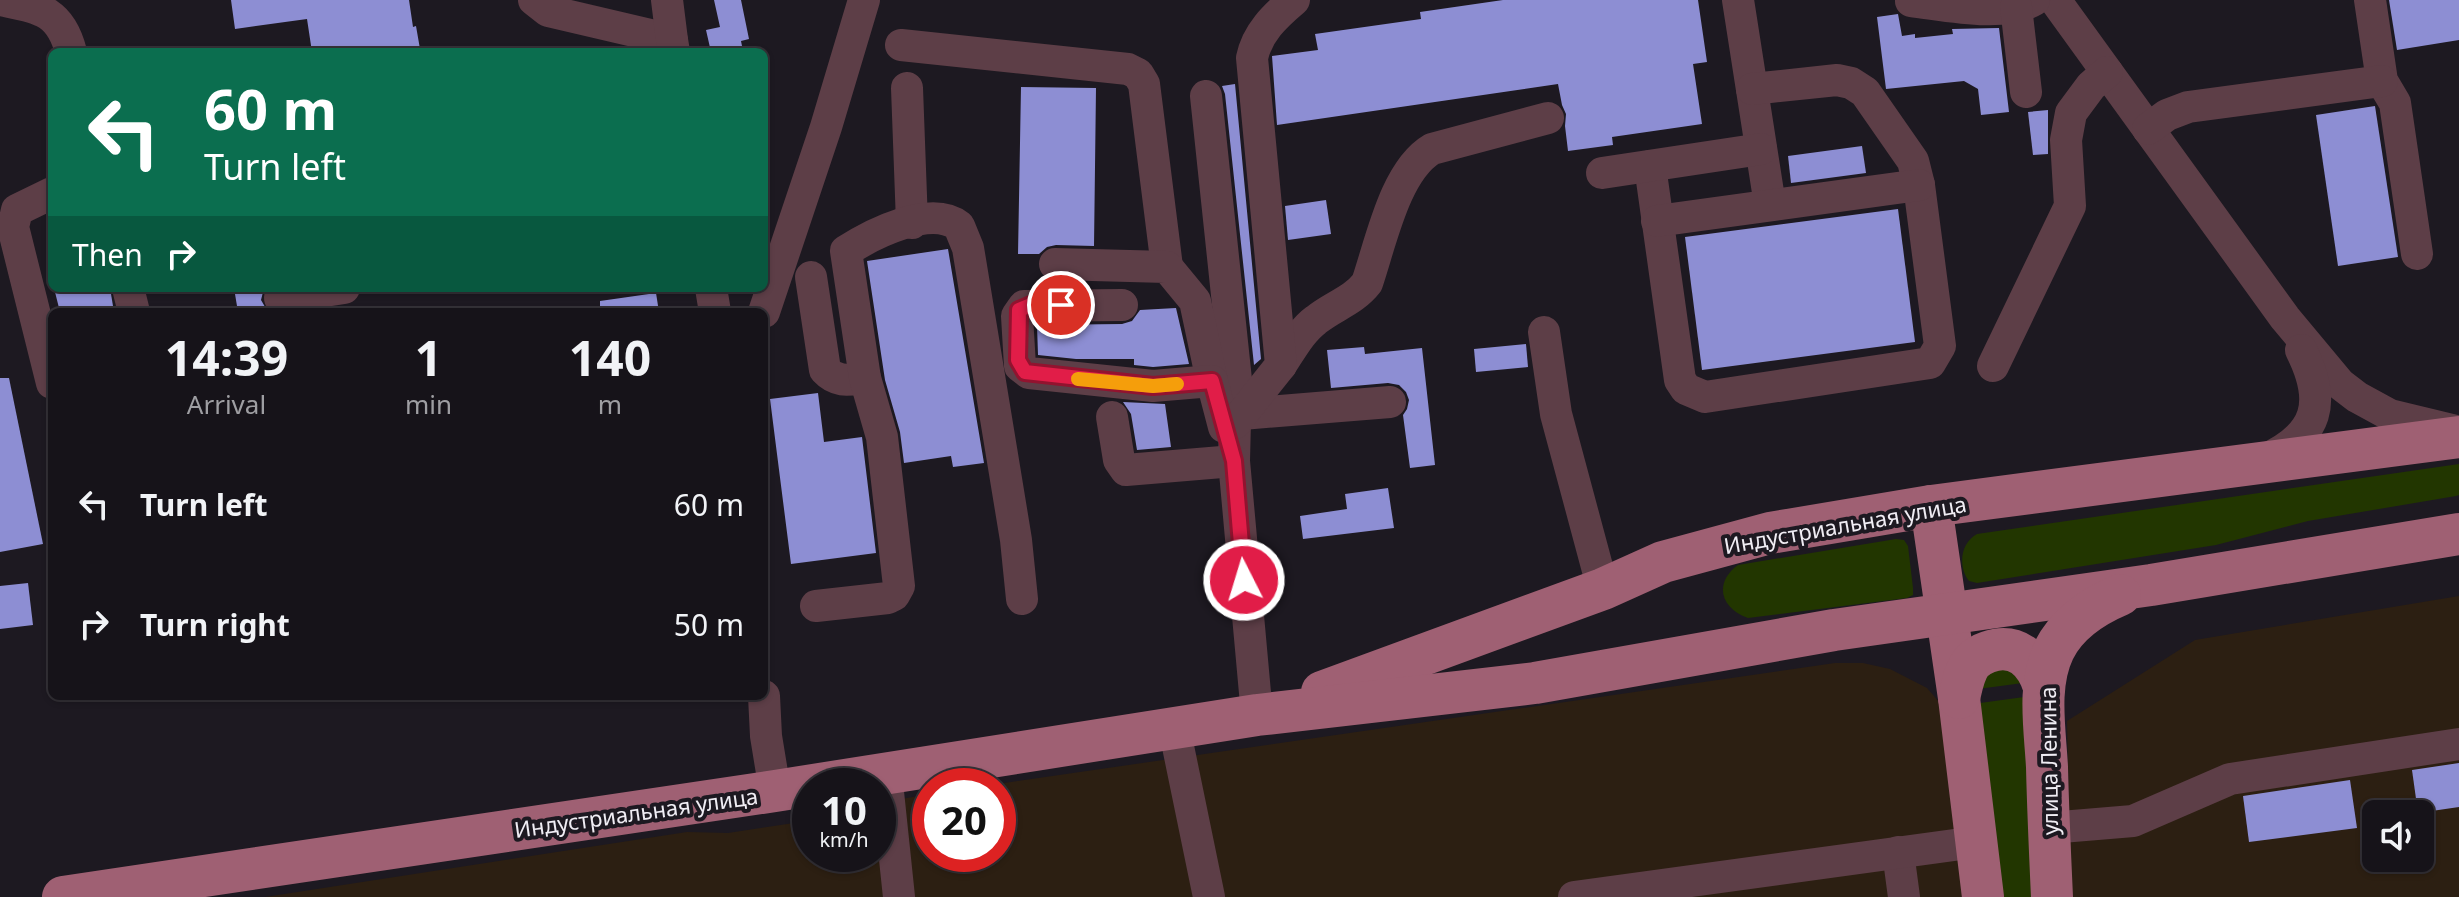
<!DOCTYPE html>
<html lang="en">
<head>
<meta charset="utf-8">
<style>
	:root { --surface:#161319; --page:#232026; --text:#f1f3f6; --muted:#9e9ea2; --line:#353238 }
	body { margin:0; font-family:"Noto Sans",sans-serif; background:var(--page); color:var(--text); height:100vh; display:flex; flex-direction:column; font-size:30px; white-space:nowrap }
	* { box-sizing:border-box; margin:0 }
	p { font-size:26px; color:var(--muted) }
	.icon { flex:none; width:44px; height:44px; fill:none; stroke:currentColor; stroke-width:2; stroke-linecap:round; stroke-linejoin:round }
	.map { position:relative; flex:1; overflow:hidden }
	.drawer { position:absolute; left:48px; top:308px; width:720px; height:392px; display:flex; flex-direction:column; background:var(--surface); border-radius:12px; box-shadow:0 2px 6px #0004,0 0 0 2px var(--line) }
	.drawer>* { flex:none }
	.hud { position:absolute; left:48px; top:48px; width:720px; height:244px; border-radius:12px; box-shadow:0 2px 6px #0004,0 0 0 2px var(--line); background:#0b6e4f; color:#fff; overflow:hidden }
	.controls { position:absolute; left:2362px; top:800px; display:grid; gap:16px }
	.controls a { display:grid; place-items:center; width:72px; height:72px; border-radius:12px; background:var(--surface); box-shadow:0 2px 6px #0004,0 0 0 2px var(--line); font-size:40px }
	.speed { position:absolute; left:792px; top:768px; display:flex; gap:16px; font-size:40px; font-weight:700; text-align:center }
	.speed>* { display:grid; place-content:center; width:104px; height:104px; border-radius:50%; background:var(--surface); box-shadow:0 2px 6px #0004,0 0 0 2px var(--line); line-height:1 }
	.speed small { font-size:20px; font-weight:400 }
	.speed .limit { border:12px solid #d22; background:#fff; color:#111 }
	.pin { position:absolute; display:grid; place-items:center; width:68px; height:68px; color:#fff; margin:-34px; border:4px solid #fff; border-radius:50%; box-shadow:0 2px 8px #0007 }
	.me { position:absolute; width:88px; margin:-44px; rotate:355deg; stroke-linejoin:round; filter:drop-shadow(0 0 6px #0008) }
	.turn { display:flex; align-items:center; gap:28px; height:168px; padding:0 24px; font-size:36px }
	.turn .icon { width:104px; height:104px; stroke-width:2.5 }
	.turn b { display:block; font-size:56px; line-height:68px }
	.then { display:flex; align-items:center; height:76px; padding:0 24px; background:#0003; gap:16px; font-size:30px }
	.eta { display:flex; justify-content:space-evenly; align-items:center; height:136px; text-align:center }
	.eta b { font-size:48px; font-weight:700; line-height:56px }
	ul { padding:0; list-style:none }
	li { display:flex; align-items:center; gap:24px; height:120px; padding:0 24px }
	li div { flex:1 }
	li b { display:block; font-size:30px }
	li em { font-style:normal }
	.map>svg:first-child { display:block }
	.industrial { fill:#2c1f12; fill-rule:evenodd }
	.green { fill:#223600 }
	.building { fill:#8d8ed3 }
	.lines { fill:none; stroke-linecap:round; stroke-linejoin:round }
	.minor { stroke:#5d3e47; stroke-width:32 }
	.major { stroke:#9f6073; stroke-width:42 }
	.route-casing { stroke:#92132f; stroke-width:20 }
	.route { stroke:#e11d48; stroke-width:14 }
	.slow { stroke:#f59e0b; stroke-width:14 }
	.labels { text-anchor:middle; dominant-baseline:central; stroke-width:8; stroke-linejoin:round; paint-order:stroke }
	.street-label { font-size:22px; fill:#f0edf4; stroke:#1d1921 }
</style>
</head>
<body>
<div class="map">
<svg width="2459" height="897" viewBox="0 0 2459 897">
	<rect width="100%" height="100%" fill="#1d1921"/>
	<g class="industrial">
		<path d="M2459,596V897H2071L2067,721L2195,640ZM2376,814H2420V858H2376Z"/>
		<polygon points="1835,663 1863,663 1890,669 1927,688 1940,703 1963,897 265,897 687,832 728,833 794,823 810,818 810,854 878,854 878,803 930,794 930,854 998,854 998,786 983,786"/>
	</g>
	<g class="green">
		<path d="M2459,464V495L2456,496L2308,521L2216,545L1977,583L1969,581C1958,567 1960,543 1977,534Z"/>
		<path d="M1896,539L1904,540L1908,546L1913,588V595L1907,598L1748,618C1721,609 1713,583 1738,565Z"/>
		<polygon points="2002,664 2023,683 1978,689 1979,677"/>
		<polygon points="2024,697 2033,897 2003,897 1980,703"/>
	</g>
	<g class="building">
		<polygon points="231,0 409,0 413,27 416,26 420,49 401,52 312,52 307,19 235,29"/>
		<polygon points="714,0 741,0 749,39 741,41 742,46 711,52 706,30 720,27"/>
		<polygon points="1503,0 1698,0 1707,62 1693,64 1702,124 1612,137 1613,145 1568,151 1565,126 1566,114 1562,105 1558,84 1277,125 1272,56 1318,50 1315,34 1421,19 1420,12"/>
		<polygon points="2389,0 2459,0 2459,40 2397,50"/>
		<polygon points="1898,14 1902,36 1915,34 1915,38 1953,34 1952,29 1999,28 2009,112 1981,115 1978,89 1964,81 1886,89 1877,17"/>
		<polygon points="1235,84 1261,359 1254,365 1225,94 1222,86"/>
		<polygon points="1021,87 1096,88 1094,246 1056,245 1047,247 1039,254 1018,254"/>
		<polygon points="2375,106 2398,257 2338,266 2316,115"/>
		<polygon points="2048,110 2048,154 2033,155 2028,112"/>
		<polygon points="1862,146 1866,173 1791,183 1788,156"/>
		<polygon points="1326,200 1331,234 1288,240 1285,206"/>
		<polygon points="1898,209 1915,342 1702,370 1685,237"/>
		<polygon points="948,249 984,463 953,467 951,456 904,463 900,432 885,380 867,261"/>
		<polygon points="54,288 110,288 114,312 60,312"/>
		<polygon points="234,288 264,288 261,300 268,312 238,312"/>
		<polygon points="656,293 659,312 600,312 600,301"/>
		<polygon points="1176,308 1189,364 1153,367 1134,365 1134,359 1076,359 1038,355 1037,325 1122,324 1132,321 1140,310"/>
		<polygon points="1526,344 1528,367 1476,372 1474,349"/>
		<polygon points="1364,347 1365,354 1422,348 1435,465 1410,468 1403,415 1407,409 1409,400 1406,392 1399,385 1388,383 1331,388 1327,350"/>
		<polygon points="0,378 9,378 43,544 0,552"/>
		<polygon points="818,393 824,442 862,437 876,553 791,564 770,399"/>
		<polygon points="1123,402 1165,404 1171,447 1137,450 1131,414"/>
		<polygon points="1388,488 1394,528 1303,539 1300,516 1347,509 1345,494"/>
		<polygon points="28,583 33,625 0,629 0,586"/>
		<polygon points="2459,763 2459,807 2418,813 2412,770"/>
		<polygon points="2350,780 2357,828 2249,842 2243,796"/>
	</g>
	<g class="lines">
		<g class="minor">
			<path d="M0,0C38,8 60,9 71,52"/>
			<polyline points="534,0 548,11 672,40 674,52"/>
			<polyline points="667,0 672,40"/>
			<polyline points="1738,0 1770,205"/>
			<polyline points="2055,0 2285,318 2340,384 2357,397 2390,415 2456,431"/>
			<polyline points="2370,0 2382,81 2395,103 2417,254"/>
			<path d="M1911,1C1945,5 2004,18 2034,0"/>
			<polyline points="2016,7 2026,92"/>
			<polyline points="901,45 1128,69 1138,74 1144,84 1167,267"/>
			<polyline points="907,88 912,223"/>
			<polyline points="1206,96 1236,380 1234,461 1257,715"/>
			<polyline points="2148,129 2167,115 2188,107 2382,81"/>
			<polyline points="1650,166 1680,380 1686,389 1705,397 1930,363 1940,346 1919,185 1913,161 1865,92 1851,83 1837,80 1752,89"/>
			<polyline points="1602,173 1761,149"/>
			<polyline points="52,193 17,210 13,227 52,383"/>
			<polyline points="1657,221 1919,185"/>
			<polyline points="1055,264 1167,267 1195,301 1212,381"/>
			<path d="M811,277L825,370C837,383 849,380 865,378"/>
			<polyline points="128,288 134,312"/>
			<polyline points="711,288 715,312"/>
			<polyline points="280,298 344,288"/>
			<polyline points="1122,305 1024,306 1017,316 1020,366 1029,373 1153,386 1212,381 1224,427"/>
			<polyline points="764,312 826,127 864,0"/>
			<polyline points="1544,332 1556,414 1603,589"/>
			<path d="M1281,365C1291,350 1301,331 1316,320C1333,306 1353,301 1367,283C1381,242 1395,171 1432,149L1548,118"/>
			<polyline points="1993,366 2070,206 2066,140 2071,113 2091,86 2107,72"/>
			<polyline points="1242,414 1390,402"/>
			<polyline points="1112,417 1119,460 1126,470 1234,461"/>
			<path d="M1235,423L1281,365L1252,58C1257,33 1275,16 1294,0"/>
			<path d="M2264,460C2319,435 2327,402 2301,350"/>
			<path d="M816,606L888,598L894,595L899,586L882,437L865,378L846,251C872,234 931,204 959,226L968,248L1016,540L1022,599"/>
			<polyline points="764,696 766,736 775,791"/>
			<polyline points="1174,727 1209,897"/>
			<polyline points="886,773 899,897"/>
			<polyline points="2049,828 2133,821 2230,779 2459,744"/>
			<polyline points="1898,852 1904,897"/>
			<polyline points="1574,897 1976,842"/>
		</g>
		<g class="major">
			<polyline points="1931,506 1959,698 1983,897"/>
			<polyline points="1322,692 1603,589 1663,562 1770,533 1931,506 2459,437"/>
			<path d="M1959,698C1962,686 1964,672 1972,662C1977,657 1982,654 1988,652C2017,642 2036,661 2044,687"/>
			<polyline points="63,897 775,791 1257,715 1535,683 1834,630 2151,585 2459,534"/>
			<path d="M2052,897C2050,854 2048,810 2047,767C2045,729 2037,685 2054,650C2067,624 2094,606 2120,595"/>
		</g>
	</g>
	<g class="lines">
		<g class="route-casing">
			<polyline id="route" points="1061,305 1031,305 1019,310 1018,360 1025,372 1153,386 1212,381 1234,461 1244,580"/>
		</g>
		<use href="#route" class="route"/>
		<polyline class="slow" points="1078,379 1153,386 1177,384"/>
	</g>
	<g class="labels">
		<g class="street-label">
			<text transform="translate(1845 524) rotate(-10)">Индустриальная улица</text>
			<text transform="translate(2048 761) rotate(-91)">улица Ленина</text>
			<text transform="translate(636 812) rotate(-8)">Индустриальная улица</text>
		</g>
	</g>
</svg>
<div class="controls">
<a><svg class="icon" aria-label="sound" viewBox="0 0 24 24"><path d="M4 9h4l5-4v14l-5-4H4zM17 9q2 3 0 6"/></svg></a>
</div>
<div class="speed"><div>10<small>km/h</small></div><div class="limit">20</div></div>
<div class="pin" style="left:1061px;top:305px;background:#d93025"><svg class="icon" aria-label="arrive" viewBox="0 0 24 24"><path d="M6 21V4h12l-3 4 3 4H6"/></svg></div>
<svg class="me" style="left:1244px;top:580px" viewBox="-20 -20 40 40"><circle r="17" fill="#e11d48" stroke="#fff" stroke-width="3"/><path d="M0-11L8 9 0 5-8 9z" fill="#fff"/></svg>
<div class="hud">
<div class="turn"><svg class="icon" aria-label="left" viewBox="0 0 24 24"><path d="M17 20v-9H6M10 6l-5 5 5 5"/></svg><div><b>60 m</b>Turn left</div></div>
<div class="then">Then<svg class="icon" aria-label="right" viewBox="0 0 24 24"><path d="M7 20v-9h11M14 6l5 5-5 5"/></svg></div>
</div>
<section class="drawer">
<div class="eta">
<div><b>14:39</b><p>Arrival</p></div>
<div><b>1</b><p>min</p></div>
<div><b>140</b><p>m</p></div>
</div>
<ul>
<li><svg class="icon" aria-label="left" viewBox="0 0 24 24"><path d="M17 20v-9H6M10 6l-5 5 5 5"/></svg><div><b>Turn left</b></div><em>60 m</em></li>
<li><svg class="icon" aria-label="right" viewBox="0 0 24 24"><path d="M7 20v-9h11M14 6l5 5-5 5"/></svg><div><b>Turn right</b></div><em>50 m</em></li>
</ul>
</section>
</div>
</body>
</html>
